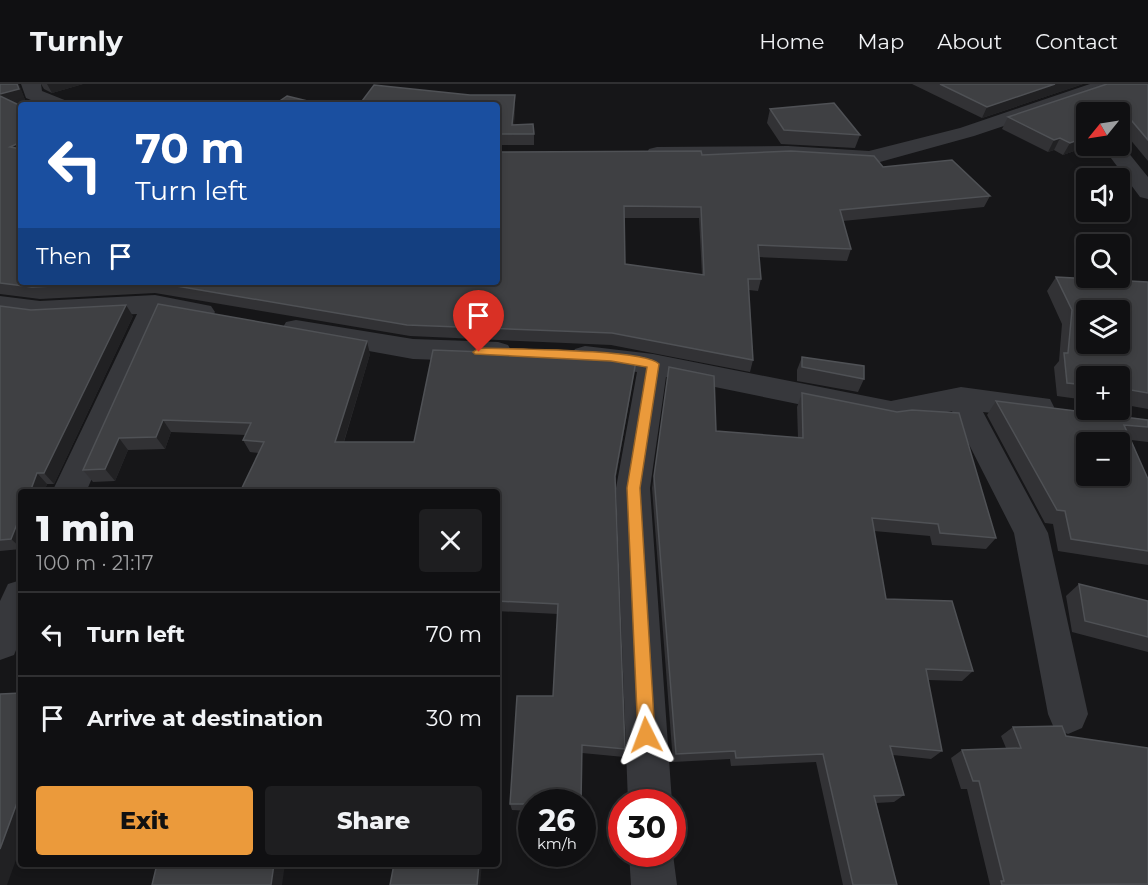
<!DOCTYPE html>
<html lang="en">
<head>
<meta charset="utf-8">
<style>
	:root { --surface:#101012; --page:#1e1e20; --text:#f1f3f6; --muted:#9c9d9f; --line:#303032; --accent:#eb9a3b }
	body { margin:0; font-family:Montserrat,sans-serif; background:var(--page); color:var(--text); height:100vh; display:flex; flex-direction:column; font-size:22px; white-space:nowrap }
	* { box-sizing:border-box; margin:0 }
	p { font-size:20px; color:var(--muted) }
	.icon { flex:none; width:33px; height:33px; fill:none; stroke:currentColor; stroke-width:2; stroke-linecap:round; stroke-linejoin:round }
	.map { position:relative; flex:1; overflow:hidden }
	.drawer { position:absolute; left:18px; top:405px; width:482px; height:378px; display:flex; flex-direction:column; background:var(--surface); border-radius:6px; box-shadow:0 3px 9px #0003,0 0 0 2px var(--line) }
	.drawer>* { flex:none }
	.banner { position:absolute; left:18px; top:18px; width:482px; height:183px; border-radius:6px; box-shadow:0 3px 9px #0003,0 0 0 2px var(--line); background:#1a4fa0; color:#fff; overflow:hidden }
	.needle { width:39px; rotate:240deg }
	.controls { position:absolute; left:1076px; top:18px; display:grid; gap:12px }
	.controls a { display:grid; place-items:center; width:54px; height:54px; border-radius:6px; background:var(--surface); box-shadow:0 3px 9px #0003,0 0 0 2px var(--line); font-size:30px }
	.speed { position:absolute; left:518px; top:705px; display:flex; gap:12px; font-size:30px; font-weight:700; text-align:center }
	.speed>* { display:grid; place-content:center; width:78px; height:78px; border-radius:50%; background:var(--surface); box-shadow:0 3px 9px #0003,0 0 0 2px var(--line); line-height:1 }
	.speed small { font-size:15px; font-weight:400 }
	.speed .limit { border:9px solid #d22; background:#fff; color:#111 }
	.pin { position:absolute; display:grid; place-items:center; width:51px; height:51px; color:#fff; margin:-62px -26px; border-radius:50% 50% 50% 0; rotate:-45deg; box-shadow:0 0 6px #0007 }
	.pin .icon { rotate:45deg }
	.me { position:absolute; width:66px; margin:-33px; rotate:357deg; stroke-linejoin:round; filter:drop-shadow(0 0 4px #0008) }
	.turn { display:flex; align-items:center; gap:21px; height:126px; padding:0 18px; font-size:27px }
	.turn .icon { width:78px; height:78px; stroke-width:2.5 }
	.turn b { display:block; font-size:42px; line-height:51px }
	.then { display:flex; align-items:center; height:57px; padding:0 18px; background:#0003; gap:12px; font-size:22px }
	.round { display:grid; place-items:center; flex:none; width:63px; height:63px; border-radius:6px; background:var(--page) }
	.head { display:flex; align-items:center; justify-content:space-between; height:102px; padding:0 18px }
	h1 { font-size:36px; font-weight:800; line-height:45px }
	.cta { display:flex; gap:12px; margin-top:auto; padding:12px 18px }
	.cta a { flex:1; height:69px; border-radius:6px; background:var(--accent); color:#111; font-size:24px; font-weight:800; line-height:69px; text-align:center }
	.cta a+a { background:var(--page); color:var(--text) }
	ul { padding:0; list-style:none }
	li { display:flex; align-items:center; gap:18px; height:84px; padding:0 18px; border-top:2px solid var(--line) }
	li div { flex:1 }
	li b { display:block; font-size:22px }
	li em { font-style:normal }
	header { display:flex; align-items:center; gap:36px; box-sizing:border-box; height:84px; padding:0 30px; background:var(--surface); border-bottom:2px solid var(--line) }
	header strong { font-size:28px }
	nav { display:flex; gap:33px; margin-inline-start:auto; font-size:21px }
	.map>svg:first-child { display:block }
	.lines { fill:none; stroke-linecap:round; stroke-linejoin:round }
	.minor { fill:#37383c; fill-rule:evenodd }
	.wall { fill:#323235; fill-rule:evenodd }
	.shaded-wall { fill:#212123 }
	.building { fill:#3f4043; stroke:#4f5155; stroke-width:1.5; fill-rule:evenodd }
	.route { fill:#eb9a3b; stroke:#996426; stroke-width:1.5 }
</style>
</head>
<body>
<header>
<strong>Turnly</strong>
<nav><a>Home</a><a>Map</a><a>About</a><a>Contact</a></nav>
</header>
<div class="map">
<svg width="1148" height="801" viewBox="0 0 1148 801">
	<rect width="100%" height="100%" fill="#161618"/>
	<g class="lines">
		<g class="minor">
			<polygon points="21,0 41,0 42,7 67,17 70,21 43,21 26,14"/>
			<polygon points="1090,0 1119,0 1116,4 974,52 869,81 788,76 657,77 649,75 646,70 649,65 657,63 788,62 869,67 960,44"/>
			<polygon points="1119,57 1148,93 1148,115 1140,113 1102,62 1119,62"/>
			<polygon points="155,211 211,222 215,228 211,234 201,237 164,230 86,408 52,408 137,230 40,235 0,230 0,212 40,217"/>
			<polygon points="296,236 413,255 498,258 508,261 512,268 508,275 498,278 413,275 286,252 282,245 286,238"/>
			<polygon points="585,262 653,270 891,317 961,303 1050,315 1054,323 1050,331 1039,334 983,328 1048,449 1088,630 1082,644 1068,650 1054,644 1048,630 1014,449 952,327 891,339 666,293 650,404 672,718 628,718 616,404 637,288 575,279 571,272 575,265"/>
			<polygon points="21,496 21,554 14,571 0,576 0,517 8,500"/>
			<polygon points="672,763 677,801 631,801 629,770 672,770"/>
		</g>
	</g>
	<g class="wall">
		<path d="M0,0L19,1L25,16L15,19L21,198H496L702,71L883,83L990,112L984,123L843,137L851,165L847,177L759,173L761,195L758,207L749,206L753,276L750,288L611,261L410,252L155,209L40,215L0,210ZM624,134H699L702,191L625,180Z"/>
		<polygon points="41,0 83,0 52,9 44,5"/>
		<polygon points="912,0 1083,0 982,34"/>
		<polygon points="1148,0 1148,77 1124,48 1119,50 1119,28 1086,62 1088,62 1063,71 1054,66 1048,68 1002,45 1008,33"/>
		<polygon points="496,21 515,22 514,41 534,50 534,61 496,61"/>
		<polygon points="770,25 860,51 855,64 781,60 767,39"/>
		<polygon points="1056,193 1148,198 1148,325 1120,320 1119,321 1119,292 1086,292 1086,316 1057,312 1054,283 1059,277 1062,240 1047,207"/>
		<polygon points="158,220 370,270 344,358 414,358 634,290 615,398 625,665 624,673 582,669 531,718 531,727 512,726 510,720 553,612 558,530 496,527 496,408 259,369 250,368 243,356 246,351 171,348 165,365 128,366 115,397 93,398 83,386"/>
		<polygon points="0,222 31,226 133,232 54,400 47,400 44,408 21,408 21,465 0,467"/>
		<polygon points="802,273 864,295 858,308 797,297 797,286"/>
		<polygon points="669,283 716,347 798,354 797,323 802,309 996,454 986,465 932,461 930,452 874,447 886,515 973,587 962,597 928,596 942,667 931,675 893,671 904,711 894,718 876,719 897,801 843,801 816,678 731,682 730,675 673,678 652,404"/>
		<polygon points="996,317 1148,336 1148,358 1131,356 1148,395 1148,481 1058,467 1053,440 1045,439 987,331"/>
		<polygon points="1079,500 1148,517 1148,568 1072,548 1066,512"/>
		<polygon points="1013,643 1066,652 1148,664 1148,801 990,801 967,705 961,705 951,674 962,666 1006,664 1001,652"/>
	</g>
	<g class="shaded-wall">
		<polygon points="17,0 19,0 25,16 5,22 0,14 0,10"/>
		<polygon points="47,0 83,0 52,9"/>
		<polygon points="1055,0 1083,0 982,34 987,23"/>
		<polygon points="515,11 515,22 513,52 512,41"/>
		<polygon points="1131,36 1124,48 1119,50 1119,41"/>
		<polygon points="1086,53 1086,62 1088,62 1063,71 1070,59"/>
		<polygon points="1060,54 1054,66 1048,68 1054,56"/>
		<polygon points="21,58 21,72 10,63"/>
		<polygon points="126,221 133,232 54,400 44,389"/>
		<polygon points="367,257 370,270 340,370 335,358"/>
		<polygon points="636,277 634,290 614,404 615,392"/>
		<polygon points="163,336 171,348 165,365 156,353"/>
		<polygon points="119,354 128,366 115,397 105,385"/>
		<polygon points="37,389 47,400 44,408 30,408"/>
		<polygon points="21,430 21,464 11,455"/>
		<polygon points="21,708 21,762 7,801 0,801 0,765"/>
		<polygon points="274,780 285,780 282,801 271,801"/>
		<polygon points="479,780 482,780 480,801 477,801"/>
	</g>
	<g class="building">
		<polygon points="0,0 17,0 19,5 0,10"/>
		<polygon points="940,0 1055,0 987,23"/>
		<polygon points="1107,0 1148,0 1148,56 1131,36 1119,41 1119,28 1086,28 1086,53 1070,59 1060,54 1054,56 1008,33"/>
		<polygon points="374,1 470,11 515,11 512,41 533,40 534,50 496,50 496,21 359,21"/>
		<polygon points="0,12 21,22 21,58 10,63 21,65 21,198 137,198 32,203 0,199"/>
		<polygon points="287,12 324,21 274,21"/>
		<polygon points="834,19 860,51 784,46 770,25"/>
		<path d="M701,67L702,71L791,67L874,72L883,83L952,76L990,112L840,126L851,165L758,161L761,195H748L753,276L612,249L407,241L153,198H496V68ZM624,122L701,123L704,191L625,180Z"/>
		<path d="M1056,193L1148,198V309L1131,306L1129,310H1119V292H1086V301L1067,299L1064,269H1068L1072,226ZM1086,226H1119V260H1086Z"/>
		<polygon points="158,220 367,257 335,358 414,358 433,266 611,273 636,277 615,392 625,665 582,661 581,718 531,718 531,720 510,720 517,612 553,612 558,520 496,517 496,408 240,408 264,358 243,356 251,339 163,336 156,353 119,354 105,385 83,386"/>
		<polygon points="126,221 44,389 37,389 30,408 21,408 21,430 11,455 0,456 0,222 31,226"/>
		<polygon points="802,273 864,282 864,295 802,283"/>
		<polygon points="669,283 714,292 716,347 803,354 802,309 897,328 912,326 959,329 996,454 940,449 938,440 872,434 886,515 952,517 973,587 926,585 942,667 890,662 904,711 874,712 897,801 853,801 823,670 736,674 735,667 676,670 654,392"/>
		<path d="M996,317L1148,336V343L1124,341L1148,395V467L1071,455L1065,427L1057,426ZM1086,358H1119V392H1086Z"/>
		<polygon points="1079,500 1148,517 1148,553 1085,537"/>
		<polygon points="21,609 21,708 0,765 0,610"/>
		<polygon points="1062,642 1066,652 1148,664 1148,800 1002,801 1001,797 1004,797 979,697 973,697 962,666 1021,664 1013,643"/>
		<polygon points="157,780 274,780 271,801 152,801"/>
		<polygon points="394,780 479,780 477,801 390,801"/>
	</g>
	<path class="route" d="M479,264C507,265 646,265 659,280L640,404L655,651L652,657L646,660L640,657L638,651L627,404L647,283L611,277L475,270L473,268Z"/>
</svg>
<div class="controls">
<a><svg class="needle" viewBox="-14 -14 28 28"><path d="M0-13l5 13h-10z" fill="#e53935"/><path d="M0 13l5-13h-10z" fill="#9c9d9f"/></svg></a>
<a><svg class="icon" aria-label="sound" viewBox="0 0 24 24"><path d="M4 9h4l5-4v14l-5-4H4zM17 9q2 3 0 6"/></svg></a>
<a><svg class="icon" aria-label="search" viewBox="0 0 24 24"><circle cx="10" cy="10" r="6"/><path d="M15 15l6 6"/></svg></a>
<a><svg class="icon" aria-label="layers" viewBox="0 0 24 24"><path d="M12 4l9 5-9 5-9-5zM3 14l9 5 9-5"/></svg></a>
<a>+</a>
<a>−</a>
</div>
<div class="speed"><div>26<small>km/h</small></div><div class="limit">30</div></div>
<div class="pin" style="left:479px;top:268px;background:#d93025"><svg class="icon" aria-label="arrive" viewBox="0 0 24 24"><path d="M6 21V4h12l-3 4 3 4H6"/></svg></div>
<svg class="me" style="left:646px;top:651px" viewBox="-20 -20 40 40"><path d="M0-17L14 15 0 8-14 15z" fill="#eb9a3b" stroke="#fff" stroke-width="4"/></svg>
<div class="banner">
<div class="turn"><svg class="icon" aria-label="left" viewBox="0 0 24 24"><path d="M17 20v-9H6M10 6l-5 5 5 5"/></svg><div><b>70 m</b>Turn left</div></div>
<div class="then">Then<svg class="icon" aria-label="arrive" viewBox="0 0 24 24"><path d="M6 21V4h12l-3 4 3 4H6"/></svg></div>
</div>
<section class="drawer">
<div class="head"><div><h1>1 min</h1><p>100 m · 21:17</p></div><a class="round"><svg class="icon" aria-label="close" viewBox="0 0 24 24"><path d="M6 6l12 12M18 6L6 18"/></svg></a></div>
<ul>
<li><svg class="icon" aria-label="left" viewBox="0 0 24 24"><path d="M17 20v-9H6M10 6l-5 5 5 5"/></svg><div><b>Turn left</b></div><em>70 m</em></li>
<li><svg class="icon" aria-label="arrive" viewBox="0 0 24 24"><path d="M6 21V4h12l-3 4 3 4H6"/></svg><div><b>Arrive at destination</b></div><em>30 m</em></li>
</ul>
<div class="cta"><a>Exit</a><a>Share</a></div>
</section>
</div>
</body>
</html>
